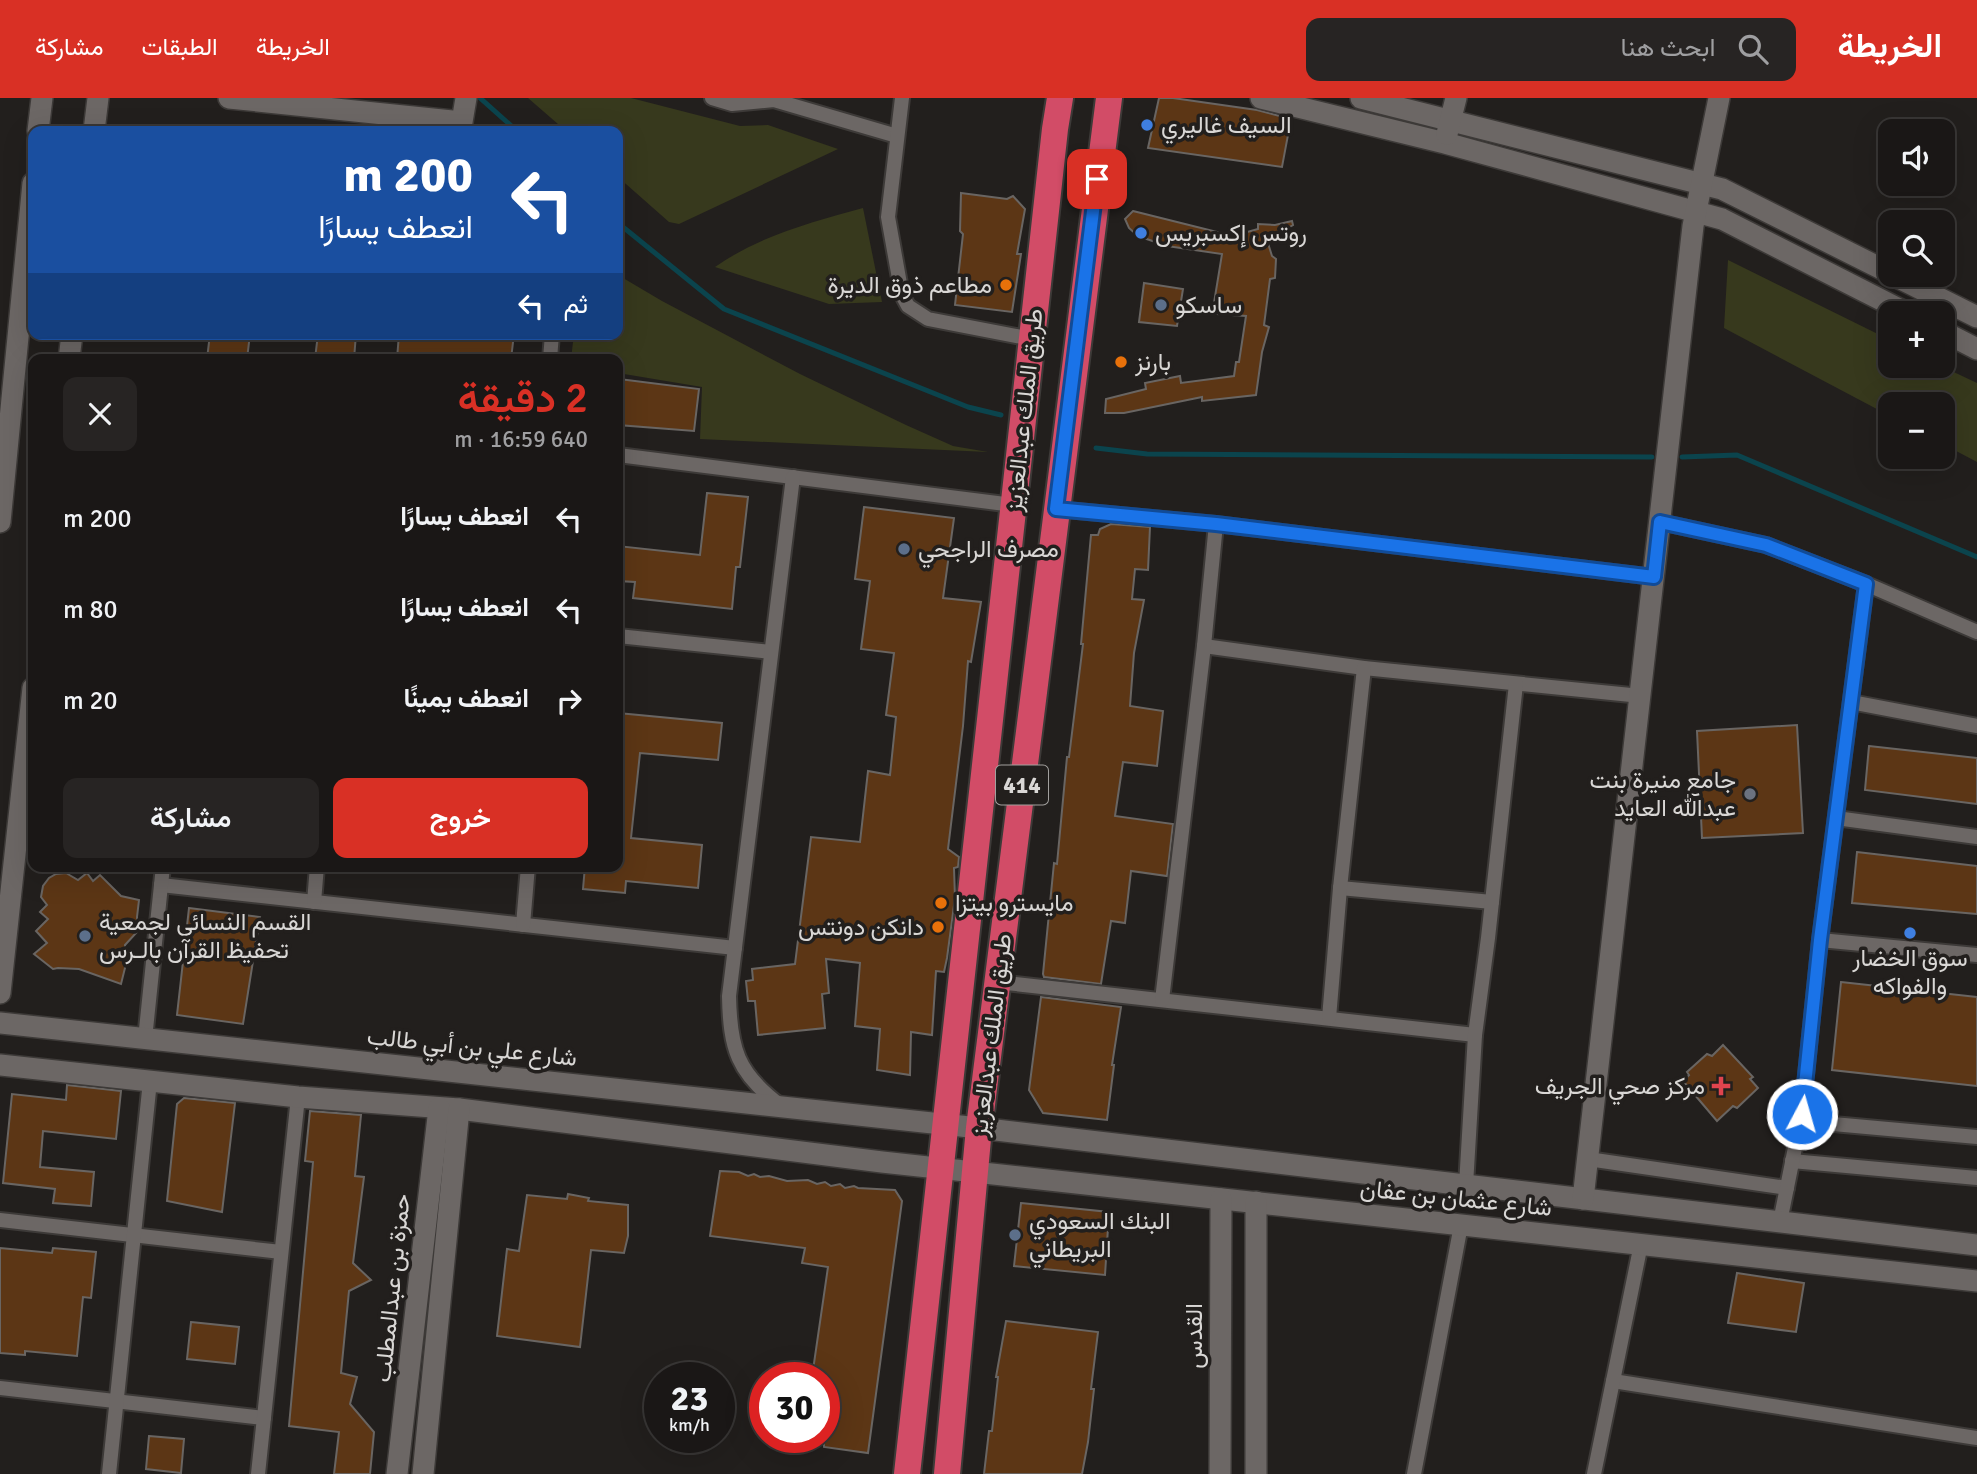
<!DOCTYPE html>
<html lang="ar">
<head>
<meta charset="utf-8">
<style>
	:root { --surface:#1a1716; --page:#272423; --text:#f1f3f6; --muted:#9f9fa1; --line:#383635; --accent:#d93025 }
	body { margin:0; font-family:Signika,Vazirmatn,sans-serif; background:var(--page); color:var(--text); direction:rtl; height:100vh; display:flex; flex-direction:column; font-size:26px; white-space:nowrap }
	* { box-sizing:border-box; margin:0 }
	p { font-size:23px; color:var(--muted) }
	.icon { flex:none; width:38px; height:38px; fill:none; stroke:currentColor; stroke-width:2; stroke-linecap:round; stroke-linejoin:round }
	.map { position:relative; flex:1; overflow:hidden; direction:ltr }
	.details { position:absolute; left:28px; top:256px; width:595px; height:518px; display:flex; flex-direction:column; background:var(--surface); border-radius:14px; box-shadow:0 7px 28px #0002,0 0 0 2px var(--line); direction:rtl }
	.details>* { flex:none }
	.hud { position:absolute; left:28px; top:28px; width:595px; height:214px; border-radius:14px; box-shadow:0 7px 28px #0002,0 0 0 2px var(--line); direction:rtl; background:#1a4fa0; color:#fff; overflow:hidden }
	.controls { position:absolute; left:1878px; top:21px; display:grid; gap:14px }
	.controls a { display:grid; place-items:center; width:77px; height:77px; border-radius:14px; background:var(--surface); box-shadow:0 7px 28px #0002,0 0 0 2px var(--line); font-size:35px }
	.speed { position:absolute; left:644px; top:1264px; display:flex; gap:14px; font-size:35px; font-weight:700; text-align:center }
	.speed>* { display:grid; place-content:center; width:91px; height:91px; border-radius:50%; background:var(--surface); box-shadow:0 7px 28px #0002,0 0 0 2px var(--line); line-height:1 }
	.speed small { font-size:18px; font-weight:400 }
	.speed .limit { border:10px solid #d22; background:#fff; color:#111 }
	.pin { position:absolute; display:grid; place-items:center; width:60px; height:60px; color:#fff; margin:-30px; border-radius:14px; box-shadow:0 4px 10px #0006 }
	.me { position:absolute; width:77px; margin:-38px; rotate:6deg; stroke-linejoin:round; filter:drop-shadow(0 0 5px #0008) }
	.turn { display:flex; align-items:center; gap:24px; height:147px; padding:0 35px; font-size:32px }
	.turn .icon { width:91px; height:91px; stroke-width:2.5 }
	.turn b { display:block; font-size:49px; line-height:60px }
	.then { display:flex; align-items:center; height:66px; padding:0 35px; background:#0003; gap:14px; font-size:26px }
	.round { display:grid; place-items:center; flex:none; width:74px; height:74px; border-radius:14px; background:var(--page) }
	.summary { display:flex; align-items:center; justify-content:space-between; height:119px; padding:0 35px }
	h1 { font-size:42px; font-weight:600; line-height:52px; color:var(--accent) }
	.button { display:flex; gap:14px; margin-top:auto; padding:14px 35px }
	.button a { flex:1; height:80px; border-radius:14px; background:var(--accent); color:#fff; font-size:28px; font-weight:600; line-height:80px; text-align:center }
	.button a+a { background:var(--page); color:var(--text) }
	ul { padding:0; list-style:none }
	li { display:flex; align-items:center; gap:21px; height:91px; padding:0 35px }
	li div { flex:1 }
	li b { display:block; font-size:26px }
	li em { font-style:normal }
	header { display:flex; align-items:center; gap:42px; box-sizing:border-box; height:98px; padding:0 35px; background:var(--accent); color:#fff }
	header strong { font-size:33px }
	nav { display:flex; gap:38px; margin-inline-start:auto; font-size:24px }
	.search { width:490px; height:63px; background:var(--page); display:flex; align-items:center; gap:18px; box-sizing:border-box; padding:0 24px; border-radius:14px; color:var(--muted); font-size:26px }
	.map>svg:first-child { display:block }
	.green { fill:#37391d }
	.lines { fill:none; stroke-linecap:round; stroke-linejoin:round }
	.stream { stroke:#0b444d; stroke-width:5 }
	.building { fill:#5c3615; stroke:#696562; stroke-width:2 }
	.street-casing { stroke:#3d3a38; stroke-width:18 }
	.secondary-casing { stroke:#3d3a38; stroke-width:24 }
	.highway-casing { stroke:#3d3a38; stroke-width:30 }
	.street { stroke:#6c6765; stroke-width:14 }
	.secondary { stroke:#6c6765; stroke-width:21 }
	.highway { stroke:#d24c67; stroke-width:26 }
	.route-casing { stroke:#114b97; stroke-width:18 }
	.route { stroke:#1a73e8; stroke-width:12 }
	.shop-dot { fill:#3f7fe0; stroke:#221f1d; stroke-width:2.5 }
	.food-dot { fill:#e8710a; stroke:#221f1d; stroke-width:2.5 }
	.service-dot { fill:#5c6f8a; stroke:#221f1d; stroke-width:2.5 }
	.worship-dot { fill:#6b7280; stroke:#221f1d; stroke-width:2.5 }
	.health-dot { fill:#e0444e; stroke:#221f1d; stroke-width:2.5 }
	.labels { text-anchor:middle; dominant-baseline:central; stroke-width:7; stroke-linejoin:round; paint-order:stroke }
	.shield { fill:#221f1d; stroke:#a2a09e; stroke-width:2 }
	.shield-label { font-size:23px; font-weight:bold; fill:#d9d7d5 }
	.poi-label { font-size:24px; fill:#d9d7d5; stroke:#221f1d; text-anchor:start }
	.street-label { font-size:24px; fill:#d9d7d5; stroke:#221f1d }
</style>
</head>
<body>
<header>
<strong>الخريطة</strong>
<div class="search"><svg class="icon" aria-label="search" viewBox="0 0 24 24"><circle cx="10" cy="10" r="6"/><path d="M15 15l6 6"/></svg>ابحث هنا</div>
<nav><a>الخريطة</a><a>الطبقات</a><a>مشاركة</a></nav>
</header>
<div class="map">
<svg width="1977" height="1376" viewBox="0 0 1977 1376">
	<rect width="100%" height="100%" fill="#221f1d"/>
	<g class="green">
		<polygon points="528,0 631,0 740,28 768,27 838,51 679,126 669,124 618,79 618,33 566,33"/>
		<path d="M863,110L882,204L829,206L715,169C759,138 812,124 863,110Z"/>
		<polygon points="1728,162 1890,242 1890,268 1941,268 1977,285 1977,364 1943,346 1942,306 1890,306 1890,318 1724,230"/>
		<polygon points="618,177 662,203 800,276 906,327 953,348 988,354 700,341 702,289 618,275 618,261 571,261 574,236 618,236"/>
	</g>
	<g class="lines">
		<g class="stream">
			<polyline points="480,0 517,33"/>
			<polyline points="618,125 724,211 968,309 1001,317"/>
			<polyline points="1096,350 1147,356 1652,359"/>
			<polyline points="1682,359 1737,357 1977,459"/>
		</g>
	</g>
	<g class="building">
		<polygon points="1159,0 1173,0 1257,12 1291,21 1282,69 1148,50"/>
		<polygon points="961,95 1007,101 1013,98 1025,111 1017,156 1021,156 1012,214 955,207 963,136 960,133"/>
		<polygon points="1133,113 1233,138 1258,131 1258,126 1275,127 1292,123 1293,127 1267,142 1272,158 1276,161 1275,180 1270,181 1264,227 1269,229 1262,254 1256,297 1202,303 1202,299 1124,315 1105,315 1106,301 1146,291 1145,285 1180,278 1181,285 1234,278 1236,264 1239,264 1246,218 1217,216 1213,211 1222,156 1167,148 1138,138 1129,130 1125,121"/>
		<polygon points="1144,185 1183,191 1177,228 1139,224"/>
		<polygon points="210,236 250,236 247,261 207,261"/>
		<polygon points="318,236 356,236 354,261 315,261"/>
		<polygon points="399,236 479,243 480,236 514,236 511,261 455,255 455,261 397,261"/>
		<polygon points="619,281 699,291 694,333 618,327"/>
		<polygon points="707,395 748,399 740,469 736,469 732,511 633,500 635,484 618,483 618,448 700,457"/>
		<polygon points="864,409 954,420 943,500 981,504 971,564 968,563 963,628 948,751 959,759 958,769 954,770 955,800 947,860 944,874 936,873 932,937 911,934 910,977 877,972 880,931 855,928 860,865 826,861 829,895 822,896 825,930 758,937 755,903 748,903 746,883 753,882 752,871 795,866 811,739 860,744 868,673 890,677 896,619 886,617 894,555 861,551 870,483 855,481"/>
		<polygon points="1111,426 1150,429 1148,472 1135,471 1132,501 1144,502 1134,555 1130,608 1163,613 1157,668 1123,664 1115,718 1173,726 1167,778 1131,773 1125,825 1111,823 1101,886 1044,879 1043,876 1054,765 1057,766 1067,659 1069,659 1083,546 1081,546 1091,437 1098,437 1100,431"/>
		<polygon points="618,615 722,625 718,662 640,655 631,740 702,747 698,790 626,783 625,795 583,791 585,768 618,768"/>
		<polygon points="1797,627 1803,735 1702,740 1697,633"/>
		<polygon points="1869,648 1977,660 1977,706 1865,692"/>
		<polygon points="1857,754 1977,768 1977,816 1852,805"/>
		<polygon points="66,775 78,782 87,775 93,783 100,777 121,798 139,802 137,819 138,833 125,847 125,870 121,886 79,871 58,870 53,871 34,856 47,845 36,833 48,821 40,814 47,807 41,799 43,788 49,780 56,776"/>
		<polygon points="189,810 260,819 243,926 177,917"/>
		<polygon points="1841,884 1977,899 1977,988 1832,972"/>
		<polygon points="1041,899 1121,909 1112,967 1114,967 1107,1022 1043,1015 1029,992"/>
		<polygon points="1723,947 1753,979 1750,981 1758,990 1737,1010 1733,1008 1717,1023 1683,983 1689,977 1687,974 1707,956 1712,958"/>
		<polygon points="67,987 121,993 116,1041 43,1033 40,1069 94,1074 91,1108 53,1105 55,1091 3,1085 12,996 66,1002"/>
		<polygon points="184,1000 235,1005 222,1114 167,1103 177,1006"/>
		<polygon points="310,1013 361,1017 355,1078 364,1079 353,1165 371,1182 349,1193 341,1275 357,1279 350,1306 374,1334 370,1376 334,1376 339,1334 289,1328 313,1064 305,1063"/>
		<polygon points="720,1073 739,1074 748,1078 754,1076 760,1079 769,1078 787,1083 808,1082 817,1086 825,1084 831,1088 840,1086 845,1090 854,1088 858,1090 895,1092 902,1103 868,1355 824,1349 824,1279 812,1279 828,1169 802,1165 805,1150 710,1138"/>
		<polygon points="568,1096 589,1100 588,1103 628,1107 628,1138 624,1155 591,1152 580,1249 497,1238 507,1151 519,1153 527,1097 567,1101"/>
		<polygon points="1021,1105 1109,1114 1105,1177 1014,1168"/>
		<polygon points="0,1150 52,1155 53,1150 96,1154 91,1200 83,1199 77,1258 25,1253 25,1257 0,1255"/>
		<polygon points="1737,1175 1804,1185 1796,1234 1728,1225"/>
		<polygon points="1006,1223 1098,1234 1091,1291 1094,1291 1088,1344 1082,1376 984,1376 989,1333 992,1333 998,1279 996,1279"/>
		<polygon points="191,1224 239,1229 235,1266 187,1261"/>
		<polygon points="149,1338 184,1341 181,1375 146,1371"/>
	</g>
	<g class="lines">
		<g class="street-casing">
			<g id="street">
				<polyline points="712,0 732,6 774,2 897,38"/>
				<polyline points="902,0 888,119 902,197 908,208 928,221 1032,241"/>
				<polyline points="550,261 552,236"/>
				<polyline points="618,357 1013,407"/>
				<polyline points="1056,411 1216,426 1654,479"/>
				<polyline points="1660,424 1766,447 1866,486 1977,534"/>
				<polyline points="618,538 771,554"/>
				<polyline points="1204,548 1364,570 1641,598"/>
				<polyline points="1851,604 1977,628"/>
				<polyline points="1836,720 1977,739"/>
				<polyline points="161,787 735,850"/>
				<polyline points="1340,790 1492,804"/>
				<polyline points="314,804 317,768"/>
				<polyline points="523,827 528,768"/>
				<polyline points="1820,842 1977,857"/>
				<polyline points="997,884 1475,937"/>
				<polyline points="1162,902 1204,548 1216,426"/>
				<polyline points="1329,920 1340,790 1364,570"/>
				<polyline points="145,941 163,768"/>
				<path d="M780,1007C737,975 730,950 729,898L793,379"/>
				<polyline points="1800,1023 1977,1039"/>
				<polyline points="1588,1061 1787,1090"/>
				<polyline points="1792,1063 1977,1080"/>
				<polyline points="1466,1087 1475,937 1488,840 1516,586"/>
				<polyline points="0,1122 281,1154"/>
				<polyline points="1780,1124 1802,1015 1820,842 1866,486"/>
				<polyline points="1613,1283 1977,1340"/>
				<polyline points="0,1290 264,1320"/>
				<polyline points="109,1376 150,983"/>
				<polyline points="258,1376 298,999"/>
				<polyline points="1414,1376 1461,1127"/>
				<polyline points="1594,1376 1641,1146"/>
			</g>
		</g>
		<g class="secondary-casing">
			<g id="secondary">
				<polyline points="229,0 462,24 466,0"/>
				<polyline points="1261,0 1445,45 1722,121 1907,215"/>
				<polyline points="1361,0 1722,91 1890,175"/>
				<polyline points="38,33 42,0"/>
				<polyline points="94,33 98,0"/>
				<polyline points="1447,36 1456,0"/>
				<polyline points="1893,177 1977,219"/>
				<polyline points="1942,233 1977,251"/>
				<polyline points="69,261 72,236"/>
				<polyline points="0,424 33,85"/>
				<polyline points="0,895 33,590"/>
				<polyline points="0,925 979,1030 1977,1147"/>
				<polyline points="0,967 298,999 459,1011 882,1064 1977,1183"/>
				<polyline points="1583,1101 1693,128 1719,0"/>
				<polyline points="1256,1104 1256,1376"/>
				<polyline points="397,1376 439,1010"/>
				<polyline points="423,1376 459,1011"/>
				<polyline points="1220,1376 1221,1101"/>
			</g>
		</g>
		<g class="highway-casing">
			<g id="highway">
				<polyline points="907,1376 1055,31 1060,0"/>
				<polyline points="947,1376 979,1030 1109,0"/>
			</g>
		</g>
		<use href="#street" class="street"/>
		<use href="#secondary" class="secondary"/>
		<use href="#highway" class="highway"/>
	</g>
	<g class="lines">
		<g class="route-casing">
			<polyline id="route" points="1097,81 1056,411 1216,426 1654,479 1660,424 1766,447 1866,486 1820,842 1802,1016"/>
		</g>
		<use href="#route" class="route"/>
	</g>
	<g class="shop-dot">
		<circle cx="1147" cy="27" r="7"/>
		<circle cx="1141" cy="135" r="7"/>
		<circle cx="1910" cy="835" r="7"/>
	</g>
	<g class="food-dot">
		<circle cx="1006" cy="187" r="7"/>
		<circle cx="1121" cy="264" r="7"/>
		<circle cx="941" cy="805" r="7"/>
		<circle cx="938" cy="829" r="7"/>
	</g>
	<g class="service-dot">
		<circle cx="1161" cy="207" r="7"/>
		<circle cx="904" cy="451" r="7"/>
		<circle cx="85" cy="838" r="7"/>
		<circle cx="1015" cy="1137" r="7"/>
	</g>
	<circle class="worship-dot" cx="1750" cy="696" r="7"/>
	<path class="health-dot" d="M1717.5 977.5h7v7h7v7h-7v7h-7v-7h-7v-7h7z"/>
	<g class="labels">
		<rect class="shield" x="996" y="667.5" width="52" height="39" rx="5"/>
		<g class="shield-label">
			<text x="1022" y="687">414</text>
		</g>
		<g class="poi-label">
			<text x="1161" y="27">السيف غاليري</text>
			<text x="1155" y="135">روتس إكسبريس</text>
			<text x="992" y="187" text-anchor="end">مطاعم ذوق الديرة</text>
			<text x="1175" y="207">ساسكو</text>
			<text x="1135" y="264">بارنز</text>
			<text x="918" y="451">مصرف الراجحي</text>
			<text x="1736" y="682" text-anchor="end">جامع منيرة بنت<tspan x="1736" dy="28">عبدالله العايد</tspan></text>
			<text x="955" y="805">مايسترو بيتزا</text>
			<text x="99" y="824">القسم النسائي لجمعية<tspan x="99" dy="28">تحفيظ القرآن بالـرس</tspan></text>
			<text x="924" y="829" text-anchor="end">دانكن دونتس</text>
			<text x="1910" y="860" text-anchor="middle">سوق الخضار<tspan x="1910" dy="28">والفواكه</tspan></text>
			<text x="1705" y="988" text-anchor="end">مركز صحي الجريف</text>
			<text x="1029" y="1123">البنك السعودي<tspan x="1029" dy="28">البريطاني</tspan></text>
		</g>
		<g class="street-label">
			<text transform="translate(1024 312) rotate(-84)">طريق الملك عبدالعزيز</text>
			<text transform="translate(991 937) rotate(-83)">طريق الملك عبدالعزيز</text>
			<text transform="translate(472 949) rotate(6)">شارع علي بن أبي طالب</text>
			<text transform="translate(1456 1100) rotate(6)">شارع عثمان بن عفان</text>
			<text transform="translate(392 1190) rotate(-84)">حمزة بن عبدالمطلب</text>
			<text transform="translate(1194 1238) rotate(-90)">القدس</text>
		</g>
	</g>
</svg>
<div class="controls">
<a><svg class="icon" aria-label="sound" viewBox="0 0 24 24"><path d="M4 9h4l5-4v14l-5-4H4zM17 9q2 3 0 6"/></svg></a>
<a><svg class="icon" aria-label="search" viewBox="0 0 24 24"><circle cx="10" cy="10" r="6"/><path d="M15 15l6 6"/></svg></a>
<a>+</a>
<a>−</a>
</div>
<div class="speed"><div>23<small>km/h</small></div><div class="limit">30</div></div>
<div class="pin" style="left:1097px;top:81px;background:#d93025"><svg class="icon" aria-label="arrive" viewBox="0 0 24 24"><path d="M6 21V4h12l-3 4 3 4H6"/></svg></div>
<svg class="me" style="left:1802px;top:1016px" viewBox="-20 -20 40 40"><circle r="17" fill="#1a73e8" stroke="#fff" stroke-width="3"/><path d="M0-11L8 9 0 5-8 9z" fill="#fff"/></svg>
<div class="hud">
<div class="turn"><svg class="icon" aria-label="left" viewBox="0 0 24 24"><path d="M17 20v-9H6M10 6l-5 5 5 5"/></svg><div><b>200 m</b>انعطف يسارًا</div></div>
<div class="then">ثم<svg class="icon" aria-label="left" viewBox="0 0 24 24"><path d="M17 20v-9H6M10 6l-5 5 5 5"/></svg></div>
</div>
<section class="details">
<div class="summary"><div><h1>2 دقيقة</h1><p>640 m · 16:59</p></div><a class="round"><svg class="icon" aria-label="close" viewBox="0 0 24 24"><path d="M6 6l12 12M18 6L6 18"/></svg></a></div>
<ul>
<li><svg class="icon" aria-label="left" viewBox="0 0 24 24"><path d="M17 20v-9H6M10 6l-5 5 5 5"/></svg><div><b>انعطف يسارًا</b></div><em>200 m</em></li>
<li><svg class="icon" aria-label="left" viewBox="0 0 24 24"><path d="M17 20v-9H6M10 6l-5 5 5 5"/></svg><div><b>انعطف يسارًا</b></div><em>80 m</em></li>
<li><svg class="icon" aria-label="right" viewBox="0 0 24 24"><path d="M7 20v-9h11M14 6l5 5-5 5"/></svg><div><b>انعطف يمينًا</b></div><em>20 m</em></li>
</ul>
<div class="button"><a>خروج</a><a>مشاركة</a></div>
</section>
</div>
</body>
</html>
